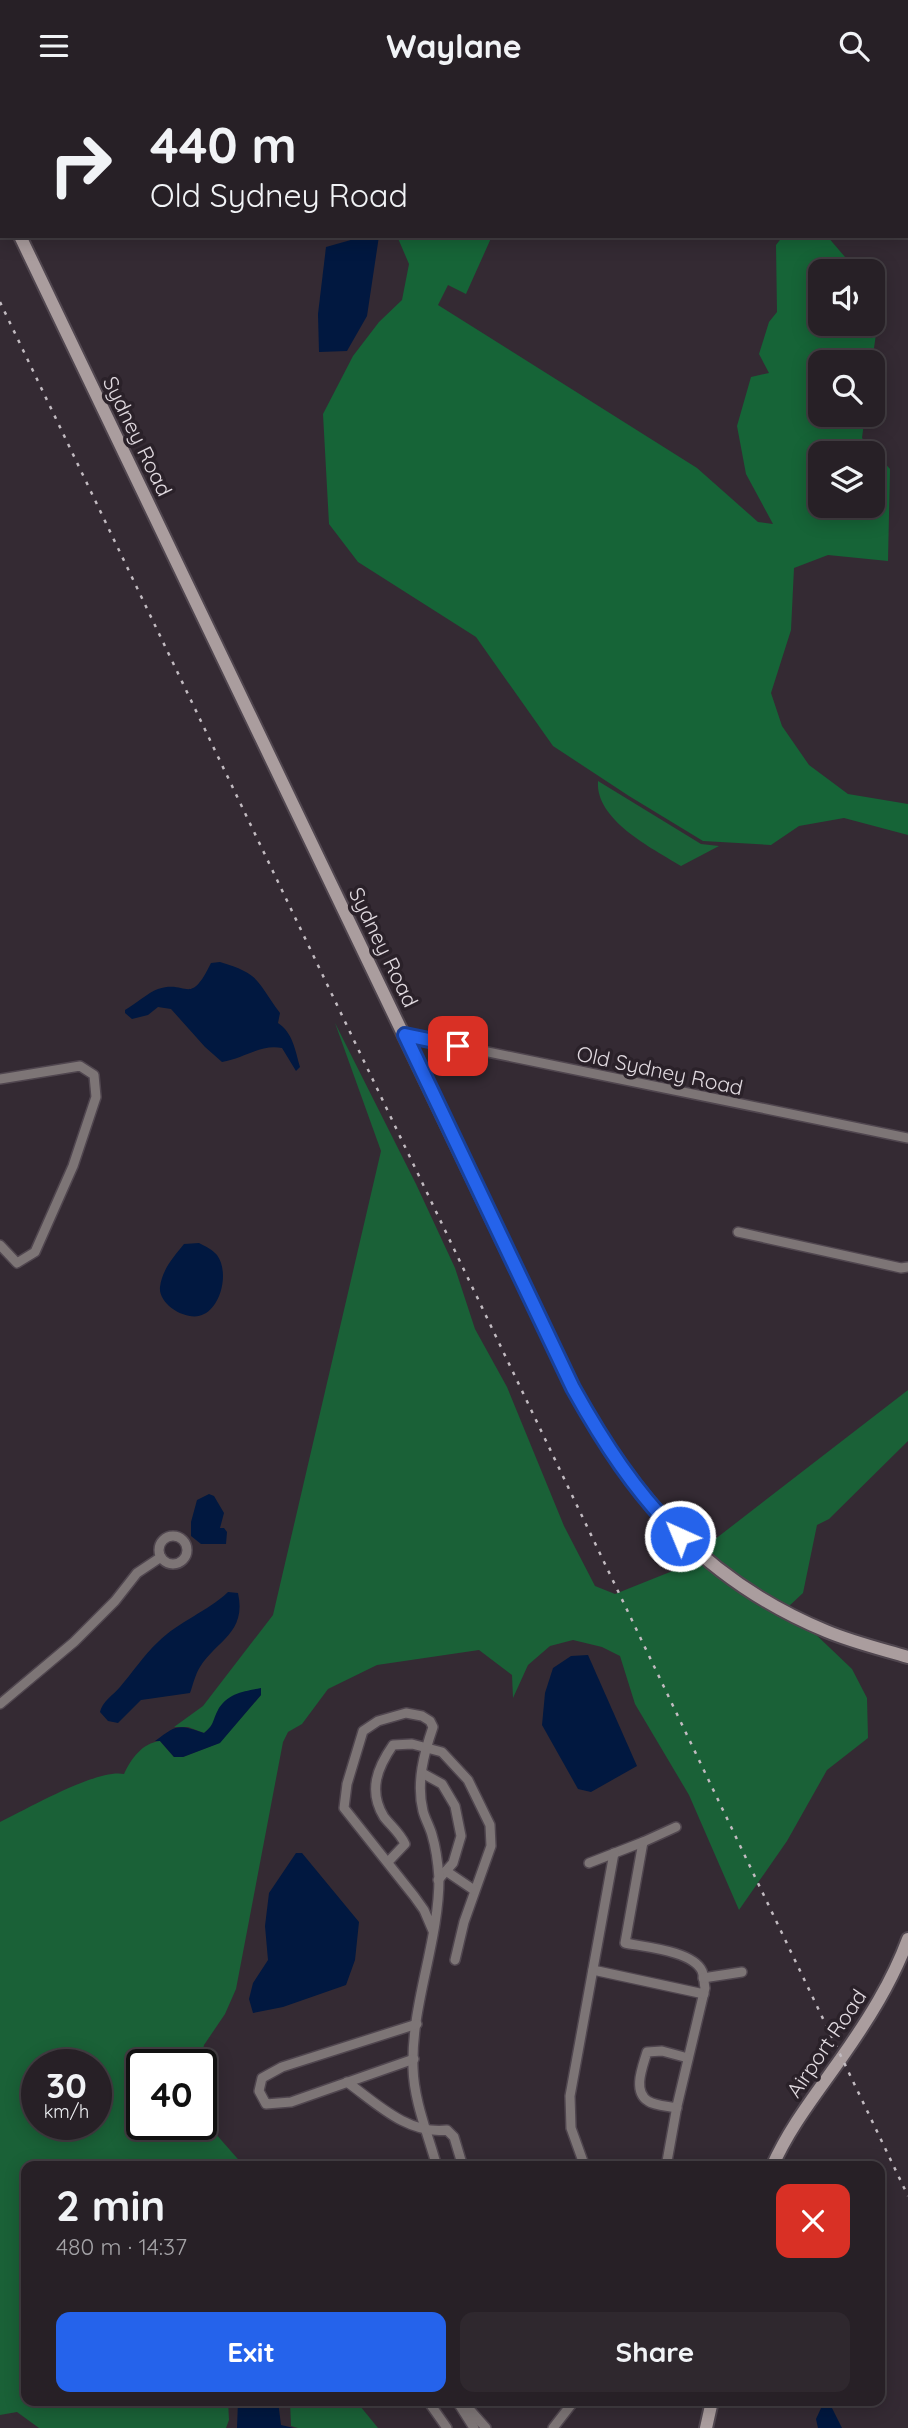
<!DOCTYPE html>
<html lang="en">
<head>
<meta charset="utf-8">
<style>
	:root { --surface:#272026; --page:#2f282e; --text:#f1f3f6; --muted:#a4a3a7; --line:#433e43; --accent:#2563eb }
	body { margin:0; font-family:Quicksand,sans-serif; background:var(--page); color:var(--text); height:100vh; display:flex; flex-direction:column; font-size:26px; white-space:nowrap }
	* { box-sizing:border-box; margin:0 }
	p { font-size:23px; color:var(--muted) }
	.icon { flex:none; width:38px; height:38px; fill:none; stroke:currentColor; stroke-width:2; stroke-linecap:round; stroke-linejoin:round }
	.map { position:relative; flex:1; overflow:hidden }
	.sheet { position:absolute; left:21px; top:2070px; width:864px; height:245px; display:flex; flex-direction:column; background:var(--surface); border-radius:14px; box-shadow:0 4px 18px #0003,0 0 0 2px var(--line) }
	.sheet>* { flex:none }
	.banner { position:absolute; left:0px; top:0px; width:908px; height:147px; box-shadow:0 4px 18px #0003,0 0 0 2px var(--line); background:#272026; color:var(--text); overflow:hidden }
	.fabs { position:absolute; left:808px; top:168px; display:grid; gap:14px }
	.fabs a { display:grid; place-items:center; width:77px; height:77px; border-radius:14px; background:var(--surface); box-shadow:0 4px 18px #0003,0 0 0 2px var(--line); font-size:35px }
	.speed { position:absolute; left:21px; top:1958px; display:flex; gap:14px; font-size:35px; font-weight:700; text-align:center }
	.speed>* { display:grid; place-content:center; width:91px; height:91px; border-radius:50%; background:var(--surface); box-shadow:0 4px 18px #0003,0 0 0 2px var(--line); line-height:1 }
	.speed small { font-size:18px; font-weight:400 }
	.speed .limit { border:4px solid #111; border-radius:10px; background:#fff; color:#111 }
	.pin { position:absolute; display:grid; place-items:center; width:60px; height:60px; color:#fff; margin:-30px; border-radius:14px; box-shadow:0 4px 10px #0006 }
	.me { position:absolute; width:77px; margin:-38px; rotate:316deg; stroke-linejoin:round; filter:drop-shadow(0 0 5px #0008) }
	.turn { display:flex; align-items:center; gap:24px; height:147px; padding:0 35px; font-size:32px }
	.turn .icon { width:91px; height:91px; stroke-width:2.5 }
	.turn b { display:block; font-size:49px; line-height:60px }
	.round { display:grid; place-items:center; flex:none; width:74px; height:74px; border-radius:14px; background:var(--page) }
	.head { display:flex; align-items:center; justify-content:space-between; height:119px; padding:0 35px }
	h1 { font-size:42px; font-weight:700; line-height:52px }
	.button { display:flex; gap:14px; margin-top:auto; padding:14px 35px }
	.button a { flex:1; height:80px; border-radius:14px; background:var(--accent); color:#fff; font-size:28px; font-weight:700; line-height:80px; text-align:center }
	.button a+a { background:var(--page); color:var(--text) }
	header { display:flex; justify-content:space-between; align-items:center; height:91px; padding:0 35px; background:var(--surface); font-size:32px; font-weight:700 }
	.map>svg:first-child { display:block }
	.green { fill:#1a6137; fill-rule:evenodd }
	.forest { fill:#166437; fill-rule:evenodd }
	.water { fill:#011840 }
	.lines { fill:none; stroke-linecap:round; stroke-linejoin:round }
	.taxiway { stroke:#7b727a; stroke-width:23 }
	.runway { stroke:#7b727a; stroke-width:58 }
	.street-casing { stroke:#50464f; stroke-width:12 }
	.secondary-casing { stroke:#50464f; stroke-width:16 }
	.street { stroke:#7d7576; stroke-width:9 }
	.secondary { stroke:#aa9d9e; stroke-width:12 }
	.rail { stroke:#c2bbc1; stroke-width:2.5; stroke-dasharray:3.5 7; stroke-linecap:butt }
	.route-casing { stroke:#184099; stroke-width:18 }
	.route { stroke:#2563eb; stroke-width:12 }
	.labels { text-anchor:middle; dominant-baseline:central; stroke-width:7; stroke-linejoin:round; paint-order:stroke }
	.street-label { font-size:21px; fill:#e1dae0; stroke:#2a2129 }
</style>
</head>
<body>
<header><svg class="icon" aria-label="menu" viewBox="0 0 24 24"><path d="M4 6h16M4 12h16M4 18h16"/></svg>Waylane<svg class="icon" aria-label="search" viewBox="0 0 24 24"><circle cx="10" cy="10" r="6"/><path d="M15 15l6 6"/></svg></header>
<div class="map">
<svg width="908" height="2337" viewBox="0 0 908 2337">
	<rect width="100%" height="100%" fill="#342a33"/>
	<g class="green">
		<path d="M598,690L701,753L719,755L681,775C652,757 595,729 598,690Z"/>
		<path d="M335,932L416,1093L455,1177L475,1238L507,1296L564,1435L595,1495L615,1503L680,1477L694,1465L735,1496L809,1537L852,1578L867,1607L868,1647L827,1679L787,1750L739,1819L689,1704L635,1613L620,1565L602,1556L573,1549L550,1555L528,1574L513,1607L512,1584L479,1559L377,1574L328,1598L302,1633L288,1641L283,1651L236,1898L225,1923L204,1954L200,1974H142V2034H201V2012L215,2042L244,2075L26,2076V2310H228L229,2329L226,2337H39L17,2321L0,2324V1731C27,1718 98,1677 124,1683C131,1668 142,1652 160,1650L174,1666H183L219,1652L261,1604L219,1617L213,1634L204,1642L188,1636H174L203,1615L273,1524L381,1060ZM37,1974H96V2034H37Z"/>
		<polygon points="908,1299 908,1350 829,1428 817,1434 803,1502 788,1516 740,1489 701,1459"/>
		<polygon points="290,2310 356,2310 378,2337 298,2337 291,2335"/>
	</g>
	<path class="forest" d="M397,145H492L466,203L448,194L438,214L697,377L758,431L773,433L746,383L737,335L751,286L769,282L759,263L769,231L777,221L776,154L783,145H827L857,180H821V233H873V185L884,187L872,271H821V324H865L862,347L890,378L888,470L828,464L794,477L791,539L771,602L782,635L809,674L848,703L908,713V744L844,727L799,735L771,754L703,750L629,705L553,655L476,546L358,471L329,433L323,323L353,265L379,231L402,209L409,173ZM821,362H873V415H821Z"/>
	<g class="water">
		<polygon points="365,145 379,145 367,225 347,260 319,261 318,223 326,156"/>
		<path d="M220,871C261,883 256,890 280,922L278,932C293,942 295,959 300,976L296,980L282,957C260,953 245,967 222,971L205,956L171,918L158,916L148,924L132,928L125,922V919C134,914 149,901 158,898C188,888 189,917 211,872Z"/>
		<path d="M199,1152C205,1155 213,1159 217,1164C229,1180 222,1214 204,1223C189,1232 158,1214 160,1196C162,1179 174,1165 184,1153Z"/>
		<polygon points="209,1403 214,1405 224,1422 220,1437 224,1437 227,1441 226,1453 201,1453 191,1445 191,1431 197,1409"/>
		<path d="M228,1501L238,1502C247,1542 216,1550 200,1576C195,1584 193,1594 190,1602L141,1609L118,1632L108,1630L100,1621C102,1611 113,1604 120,1596C132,1582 144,1564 158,1551C179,1530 207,1521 228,1501Z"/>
		<polygon points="588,1564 637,1675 591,1701 578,1698 542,1634 545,1602 553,1577 571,1565"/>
		<path d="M261,1597V1604L220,1652L183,1666H174L160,1650H155C177,1634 177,1633 204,1642C215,1633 212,1630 218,1619C227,1602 245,1600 261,1597Z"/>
		<polygon points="296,1762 302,1762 359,1831 355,1869 346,1894 283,1916 253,1922 249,1908 253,1892 268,1869 265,1835 269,1802"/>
		<polygon points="238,2310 278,2310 281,2334 294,2337 237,2337"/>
		<polygon points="822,2315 831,2315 842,2337 818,2337 816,2328"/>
	</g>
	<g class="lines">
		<polyline class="taxiway" points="669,0 670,2"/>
		<polyline class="runway" points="617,2 618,0"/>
		<g class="street-casing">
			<g id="street">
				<polyline points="405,944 908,1047"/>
				<polyline points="0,988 80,975 94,984 96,1006 73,1075 35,1161 17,1172 0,1154"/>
				<polyline points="738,1141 901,1177 908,1176"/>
				<circle cx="173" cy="1459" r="14"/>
				<polyline points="0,1613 74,1551 115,1510 137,1482 161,1466"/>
				<polyline points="422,1682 442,1693 455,1715 461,1745 453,1772 438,1789"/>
				<path d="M643,1751L625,1852C645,1856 693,1860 702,1880C704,1885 704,1893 705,1897L677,2015L666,2076"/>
				<path d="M388,1771L405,1753C400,1742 391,1735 384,1726C368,1700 377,1677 393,1654L412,1653L442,1661L468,1689L490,1734L491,1755L464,1831L455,1869"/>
				<polyline points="589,1772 643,1751 676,1736"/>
				<polyline points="446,1780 474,1799"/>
				<path d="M433,1840L424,1819L414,1805L344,1717L347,1693L363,1640L378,1630L406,1622L422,1625L430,1630L433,1636C424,1662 416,1692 423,1720C425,1728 430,1736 432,1744C436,1757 438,1773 439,1787C439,1851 411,1913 413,1977C414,2011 428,2043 437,2076"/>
				<polyline points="593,1879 704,1903"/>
				<polyline points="703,1887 742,1881"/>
				<polyline points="414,1968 291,2011 266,2013 259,2000 262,1987 282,1976 417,1933"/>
				<path d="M347,1991C376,2012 408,2044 447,2039L454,2046L463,2076"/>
				<path d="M677,2017C669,2015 655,2015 648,2010C632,2000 643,1975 647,1961L662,1960L688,1967"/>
				<polyline points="585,2076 571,2037 570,2005 614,1762"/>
				<polyline points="428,2310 447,2337"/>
				<polyline points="457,2310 474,2337"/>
				<polyline points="462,2310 486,2337"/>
				<polyline points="553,2337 574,2310"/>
			</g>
		</g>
		<g class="secondary-casing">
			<g id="secondary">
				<polyline points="0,104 2,108"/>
				<path d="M20,145L573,1297C634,1408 707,1491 826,1540C852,1551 881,1558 908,1566"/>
				<path d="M772,2076C790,2035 817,2002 842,1966C868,1929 892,1891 908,1848"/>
				<polyline points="706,2337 712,2310"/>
			</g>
		</g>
		<use href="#street" class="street"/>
		<use href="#secondary" class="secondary"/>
		<polyline class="rail" points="0,211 908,2105"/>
	</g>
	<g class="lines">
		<g class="route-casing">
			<path id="route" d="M458,955L405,944L573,1297C603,1351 636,1402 680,1445"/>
		</g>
		<use href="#route" class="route"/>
	</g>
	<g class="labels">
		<g class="street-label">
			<text transform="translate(138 345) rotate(64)">Sydney Road</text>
			<text transform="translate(384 856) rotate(64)">Sydney Road</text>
			<text transform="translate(660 979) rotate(12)">Old Sydney Road</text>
			<text transform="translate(826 1952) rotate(-56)">Airport Road</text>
		</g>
	</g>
</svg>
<div class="fabs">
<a><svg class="icon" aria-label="sound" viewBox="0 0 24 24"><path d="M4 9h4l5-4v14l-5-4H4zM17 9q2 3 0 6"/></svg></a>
<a><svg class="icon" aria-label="search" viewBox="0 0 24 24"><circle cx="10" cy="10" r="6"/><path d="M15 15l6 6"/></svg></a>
<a><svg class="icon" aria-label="layers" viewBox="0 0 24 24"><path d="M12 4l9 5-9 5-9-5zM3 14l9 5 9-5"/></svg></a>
</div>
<div class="speed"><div>30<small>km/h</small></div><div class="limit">40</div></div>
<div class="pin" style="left:458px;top:955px;background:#d93025"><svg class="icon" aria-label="arrive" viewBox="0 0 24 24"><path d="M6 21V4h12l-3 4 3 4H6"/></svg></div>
<svg class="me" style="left:680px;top:1445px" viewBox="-20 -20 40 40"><circle r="17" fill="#2563eb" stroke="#fff" stroke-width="3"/><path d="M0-11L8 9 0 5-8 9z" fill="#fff"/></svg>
<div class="banner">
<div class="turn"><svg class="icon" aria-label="right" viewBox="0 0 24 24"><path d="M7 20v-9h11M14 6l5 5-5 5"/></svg><div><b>440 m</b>Old Sydney Road</div></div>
</div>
<section class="sheet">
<div class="head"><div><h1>2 min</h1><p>480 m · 14:37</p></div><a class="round" style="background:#d93025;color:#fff"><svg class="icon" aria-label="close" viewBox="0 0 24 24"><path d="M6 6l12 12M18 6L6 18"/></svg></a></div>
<div class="button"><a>Exit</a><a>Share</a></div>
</section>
</div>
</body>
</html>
